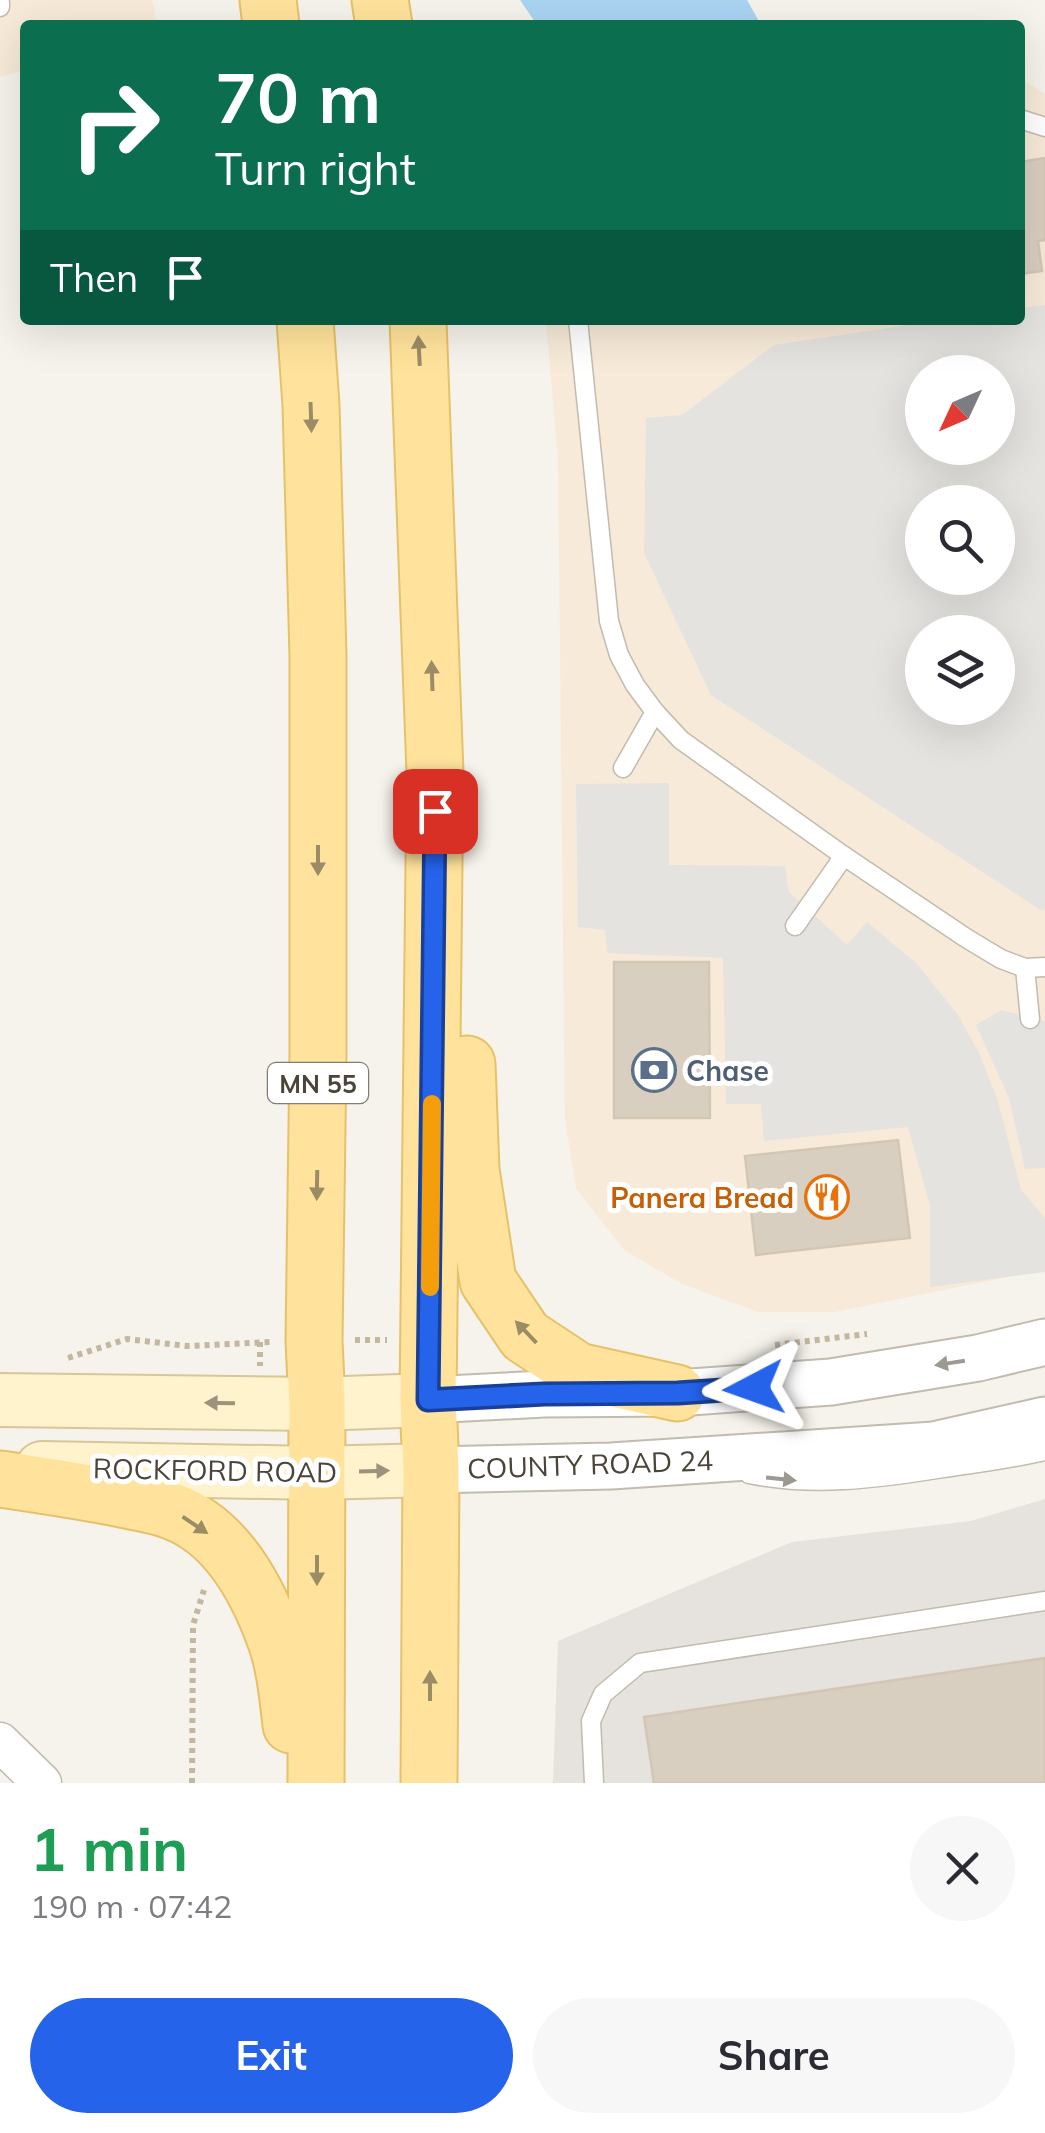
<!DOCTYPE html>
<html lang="en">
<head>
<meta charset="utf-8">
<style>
	:root { --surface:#fff; --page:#f7f7f7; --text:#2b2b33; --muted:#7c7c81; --accent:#2563eb }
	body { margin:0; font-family:Mulish,sans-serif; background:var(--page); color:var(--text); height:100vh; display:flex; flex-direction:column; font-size:38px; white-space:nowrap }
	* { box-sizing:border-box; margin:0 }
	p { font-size:32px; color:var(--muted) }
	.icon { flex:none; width:55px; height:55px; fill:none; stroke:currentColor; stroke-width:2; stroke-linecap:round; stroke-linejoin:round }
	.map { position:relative; height:1783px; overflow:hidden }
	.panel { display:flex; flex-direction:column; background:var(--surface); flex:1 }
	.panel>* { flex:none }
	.banner { position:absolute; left:20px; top:20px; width:1005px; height:305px; border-radius:10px; box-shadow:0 10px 40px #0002; background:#0b6e4f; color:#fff; overflow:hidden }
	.needle { width:65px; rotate:226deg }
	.tools { position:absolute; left:905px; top:355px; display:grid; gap:20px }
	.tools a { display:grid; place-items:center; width:110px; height:110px; border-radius:50%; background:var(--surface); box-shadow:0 10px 40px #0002; font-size:50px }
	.pin { position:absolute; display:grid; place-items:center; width:85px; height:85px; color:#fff; margin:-42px; border-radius:20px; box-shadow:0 5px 15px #0006 }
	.me { position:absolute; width:110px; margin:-55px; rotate:266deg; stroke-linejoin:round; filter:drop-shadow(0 0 8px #0008) }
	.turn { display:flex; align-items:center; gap:35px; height:210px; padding:0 30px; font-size:45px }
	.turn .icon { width:130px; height:130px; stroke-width:2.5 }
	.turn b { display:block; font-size:70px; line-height:85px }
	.then { display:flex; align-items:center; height:95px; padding:0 30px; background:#0003; gap:20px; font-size:38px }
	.round { display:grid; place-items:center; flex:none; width:105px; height:105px; border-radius:52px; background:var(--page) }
	.overview { display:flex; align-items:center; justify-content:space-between; height:170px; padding:0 30px }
	h1 { font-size:60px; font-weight:700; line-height:75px; color:#1e9e55 }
	.primary-button { display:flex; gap:20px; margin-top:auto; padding:20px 30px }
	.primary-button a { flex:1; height:115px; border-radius:60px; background:var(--accent); color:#fff; font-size:40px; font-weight:700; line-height:115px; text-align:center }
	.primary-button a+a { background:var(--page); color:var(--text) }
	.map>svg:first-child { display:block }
	.commercial { fill:#f7ead8; fill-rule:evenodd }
	.industrial { fill:#e6e2dd }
	.parking { fill:#e5e3e0; fill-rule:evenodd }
	.water { fill:#a9d4f2 }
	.building { fill:#d8cfc1; stroke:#d3c7b4; stroke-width:2.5 }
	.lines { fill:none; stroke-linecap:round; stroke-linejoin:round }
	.service-casing { stroke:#c2bbae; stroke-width:21 }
	.minor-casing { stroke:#c2bbae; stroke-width:41 }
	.tertiary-casing { stroke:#c2bbae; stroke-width:49 }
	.secondary-casing { stroke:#d6c79b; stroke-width:56 }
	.primary-casing { stroke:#e6c16a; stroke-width:59 }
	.path { stroke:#c4b79f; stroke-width:6; stroke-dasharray:5 5; stroke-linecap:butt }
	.service { stroke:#fff; stroke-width:18 }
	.minor { stroke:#fff; stroke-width:38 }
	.tertiary { stroke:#fff; stroke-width:45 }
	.secondary { stroke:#fff3cd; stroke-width:52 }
	.primary { stroke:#ffe39c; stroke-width:55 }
	.oneway { fill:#9c8c66 }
	.oneway2 { fill:#9c9892 }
	.oneway3 { fill:#9c937c }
	.route-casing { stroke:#184099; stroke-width:25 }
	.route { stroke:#2563eb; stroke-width:18 }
	.slow { stroke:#f59e0b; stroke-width:18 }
	.labels { text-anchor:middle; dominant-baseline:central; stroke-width:10; stroke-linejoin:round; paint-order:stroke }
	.shield { fill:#fff; stroke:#817c74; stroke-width:2.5 }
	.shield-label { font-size:25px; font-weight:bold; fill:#4b4439 }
	.service-label { font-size:28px; font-weight:bold; fill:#4e5e75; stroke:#fff; text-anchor:start }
	.food-label { font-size:28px; font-weight:bold; fill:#c56008; stroke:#fff; text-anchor:end }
	.street-label { font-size:28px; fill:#4b4439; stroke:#fff }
</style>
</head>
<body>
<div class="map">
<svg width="1045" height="1783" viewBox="0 0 1045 1783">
	<rect width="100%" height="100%" fill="#f6f3ec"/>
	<g class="commercial">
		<polygon points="0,0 152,0 157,25 25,25 25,70 0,77"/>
		<path d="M1020,78L1045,94V1268L1018,1275L835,1312H758L682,1284L624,1250L576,1188L565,1119L558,460L546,320H1020ZM922,372H998V448H922ZM922,502H998V578H922ZM922,632H998V708H922Z"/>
	</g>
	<polygon class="industrial" points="1045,1499 1045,1783 553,1783 558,1641 792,1542 971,1521"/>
	<g class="parking">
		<path d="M1045,305V909L1042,911L711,695L644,553L646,418L682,415L774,345L942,320H1020V308ZM922,372H998V448H922ZM922,502H998V578H922ZM922,632H998V708H922Z"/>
		<polygon points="669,783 669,865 785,866 789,892 847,945 867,922 917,964 958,1015 979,1053 998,1101 1021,1190 1045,1218 1045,1272 930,1287 930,1205 908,1127 764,1141 761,1104 726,1104 723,958 607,953 605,930 578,927 576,784"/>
		<polygon points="1001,1010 1045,1021 1045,1168 1025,1169 1009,1098 976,1025"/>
	</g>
	<polygon class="water" points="520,0 747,0 761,25 537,25"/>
	<g class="building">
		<polygon points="1045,158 1045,240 1038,241 1042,271 1020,274 1020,162"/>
		<polygon points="614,962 709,962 710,1118 614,1118"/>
		<polygon points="898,1140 910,1238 756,1255 745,1156"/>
		<polygon points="1045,1658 1045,1783 654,1783 644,1717"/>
	</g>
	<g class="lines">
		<g class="service-casing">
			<g id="service">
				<polyline points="0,3 0,7"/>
				<polyline points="1020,119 1045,127"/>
				<polyline points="578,320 609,621 619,655 635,685 655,712 681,740 844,856 966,938 1001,959 1025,968 1045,967"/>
				<polyline points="623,768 655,712"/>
				<polyline points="795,926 844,856"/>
				<polyline points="1025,968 1030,1019"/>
				<path d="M749,1474C812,1487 874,1479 937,1469C973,1464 1009,1459 1045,1451"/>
				<polyline points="594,1783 591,1721 603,1694 640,1663 1045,1601"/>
			</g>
		</g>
		<g class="minor-casing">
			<polyline id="minor" points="0,1742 42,1783"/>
		</g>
		<g class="tertiary-casing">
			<g id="tertiary">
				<polyline points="428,1400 544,1394 677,1393 831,1382 978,1358 1045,1342"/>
				<polyline points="431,1470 611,1466 934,1445 1045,1420"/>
			</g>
		</g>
		<g class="secondary-casing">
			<g id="secondary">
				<polyline points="0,1400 317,1404 428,1400"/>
				<polyline points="42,1468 317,1473 431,1470"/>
			</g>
		</g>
		<g class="primary-casing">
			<g id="primary">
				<polyline points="268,0 271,25"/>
				<polyline points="380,0 384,25"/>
				<polyline points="305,320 311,405 318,656 318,1055 314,1341 317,1404 316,1783"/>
				<polyline points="418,320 435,773 428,1400 431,1470 429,1783"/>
				<polyline points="467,1064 471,1170 488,1281 525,1336 578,1371 677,1393"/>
				<path d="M0,1479C41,1485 81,1491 122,1499C139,1503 158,1505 174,1512C227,1532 258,1591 276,1641C285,1667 288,1698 291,1725"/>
			</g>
		</g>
		<g class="path">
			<polyline points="355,1340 387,1340"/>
			<polyline points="260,1342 260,1366"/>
			<polyline points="775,1345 867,1334"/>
			<polyline points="68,1358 127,1339 187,1346 272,1342"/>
			<polyline points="192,1783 193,1625 204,1590"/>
		</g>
		<use href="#service" class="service"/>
		<use href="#minor" class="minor"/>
		<use href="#tertiary" class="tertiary"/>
		<use href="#secondary" class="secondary"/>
		<use href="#primary" class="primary"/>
	</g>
	<defs><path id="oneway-solid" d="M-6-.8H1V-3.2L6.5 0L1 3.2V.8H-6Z" transform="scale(2.5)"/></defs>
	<g class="oneway">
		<use href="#oneway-solid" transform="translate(419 351) rotate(-93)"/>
		<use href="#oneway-solid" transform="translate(311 417) rotate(88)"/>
		<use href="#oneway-solid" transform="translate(432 676) rotate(-92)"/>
		<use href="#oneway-solid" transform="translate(318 860) rotate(90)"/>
		<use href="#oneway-solid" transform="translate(317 1185) rotate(91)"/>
		<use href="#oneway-solid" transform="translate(526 1332) rotate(-134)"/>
		<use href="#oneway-solid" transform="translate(195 1525) rotate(34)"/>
		<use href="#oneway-solid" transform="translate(317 1570) rotate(90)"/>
		<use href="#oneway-solid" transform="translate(430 1686) rotate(-90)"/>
	</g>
	<g class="oneway2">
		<use href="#oneway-solid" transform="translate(950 1363) rotate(171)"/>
		<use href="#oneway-solid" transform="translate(781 1479) rotate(6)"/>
	</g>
	<g class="oneway3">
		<use href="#oneway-solid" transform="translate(220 1403) rotate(-179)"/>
		<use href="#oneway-solid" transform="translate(374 1471) rotate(-2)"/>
	</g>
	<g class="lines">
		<g class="route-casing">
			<polyline id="route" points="435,811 428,1400 544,1394 678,1393 754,1388"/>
		</g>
		<use href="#route" class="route"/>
		<polyline class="slow" points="430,1287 432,1104"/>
	</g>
	<defs>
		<g id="bank-ring" transform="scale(2.25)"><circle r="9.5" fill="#fff" stroke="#5c6f8a" stroke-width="1.5"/><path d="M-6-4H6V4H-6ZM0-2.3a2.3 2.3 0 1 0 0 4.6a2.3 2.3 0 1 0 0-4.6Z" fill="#5c6f8a"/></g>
		<g id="restaurant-ring" transform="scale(2.25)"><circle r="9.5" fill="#fff" stroke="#e8710a" stroke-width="1.5"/><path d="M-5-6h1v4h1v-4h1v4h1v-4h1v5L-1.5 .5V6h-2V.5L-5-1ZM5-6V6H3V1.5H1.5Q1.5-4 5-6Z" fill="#e8710a"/></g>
	</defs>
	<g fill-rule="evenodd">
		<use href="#bank-ring" x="654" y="1070"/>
		<use href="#restaurant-ring" x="827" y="1197"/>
	</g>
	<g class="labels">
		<rect class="shield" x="268" y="1063" width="100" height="40" rx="8"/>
		<g class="shield-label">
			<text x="318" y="1083">MN 55</text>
		</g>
		<g class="service-label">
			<text x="686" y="1070">Chase</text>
		</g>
		<g class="food-label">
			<text x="794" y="1197">Panera Bread</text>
		</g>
		<g class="street-label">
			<text transform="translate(590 1464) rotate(-2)">COUNTY ROAD 24</text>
			<text transform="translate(215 1470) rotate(1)">ROCKFORD ROAD</text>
		</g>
	</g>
</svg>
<div class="tools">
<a><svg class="needle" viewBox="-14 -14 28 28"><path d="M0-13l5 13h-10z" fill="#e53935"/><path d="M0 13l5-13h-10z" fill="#7c7c81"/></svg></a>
<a><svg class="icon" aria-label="search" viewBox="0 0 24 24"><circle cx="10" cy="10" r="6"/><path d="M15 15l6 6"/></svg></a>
<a><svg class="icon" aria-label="layers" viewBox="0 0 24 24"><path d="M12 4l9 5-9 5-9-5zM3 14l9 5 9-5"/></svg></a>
</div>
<div class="pin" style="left:435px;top:811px;background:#d93025"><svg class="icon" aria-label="arrive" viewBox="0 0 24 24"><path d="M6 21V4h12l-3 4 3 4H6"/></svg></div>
<svg class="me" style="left:754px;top:1388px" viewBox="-20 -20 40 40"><path d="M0-17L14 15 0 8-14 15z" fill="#2563eb" stroke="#fff" stroke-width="4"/></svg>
<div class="banner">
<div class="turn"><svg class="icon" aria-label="right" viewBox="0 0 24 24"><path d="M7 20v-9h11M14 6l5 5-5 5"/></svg><div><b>70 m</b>Turn right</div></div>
<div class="then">Then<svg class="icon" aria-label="arrive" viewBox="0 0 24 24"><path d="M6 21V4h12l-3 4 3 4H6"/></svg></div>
</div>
</div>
<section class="panel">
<div class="overview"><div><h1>1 min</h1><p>190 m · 07:42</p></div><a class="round"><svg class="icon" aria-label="close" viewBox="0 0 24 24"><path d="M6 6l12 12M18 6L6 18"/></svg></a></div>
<div class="primary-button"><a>Exit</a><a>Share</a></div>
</section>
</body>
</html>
